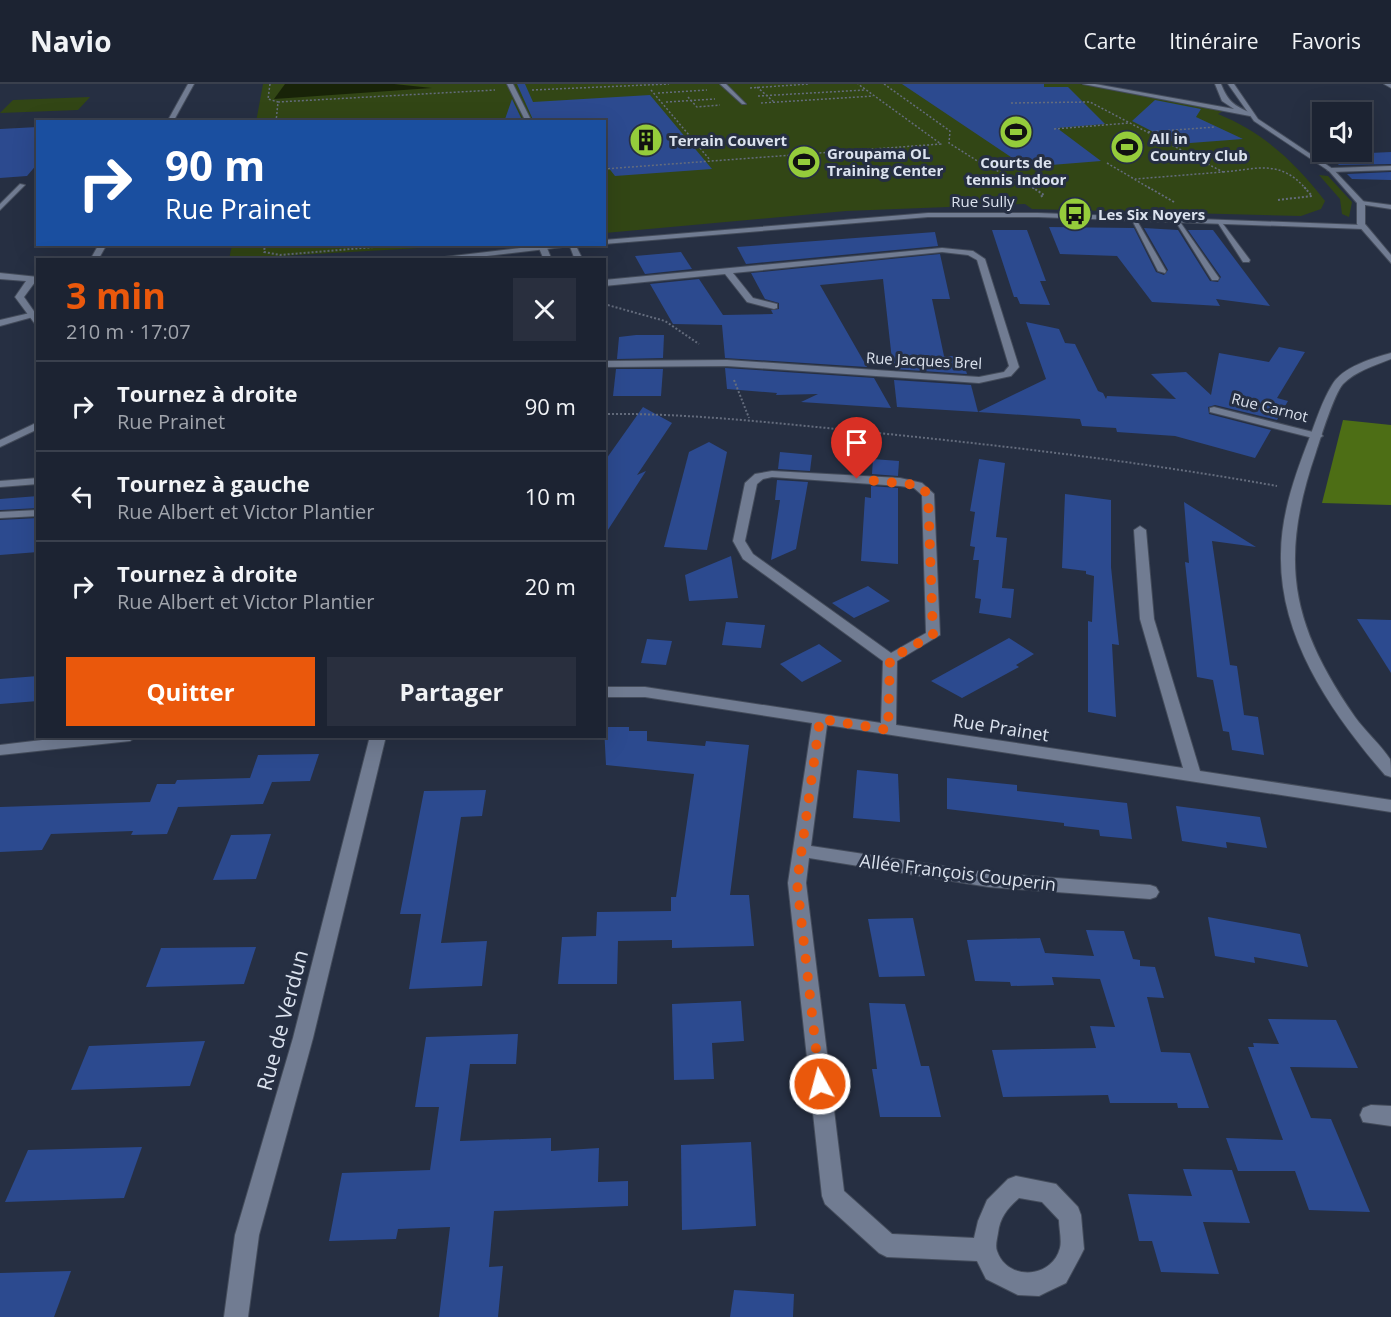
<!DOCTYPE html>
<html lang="fr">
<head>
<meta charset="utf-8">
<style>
	:root { --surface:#1c2332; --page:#292f3e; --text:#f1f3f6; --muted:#a0a4ac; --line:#3a404d; --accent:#ea580c }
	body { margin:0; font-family:"Open Sans",sans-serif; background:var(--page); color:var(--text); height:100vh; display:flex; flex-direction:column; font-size:22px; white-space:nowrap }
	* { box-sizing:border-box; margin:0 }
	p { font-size:20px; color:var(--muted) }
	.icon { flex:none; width:33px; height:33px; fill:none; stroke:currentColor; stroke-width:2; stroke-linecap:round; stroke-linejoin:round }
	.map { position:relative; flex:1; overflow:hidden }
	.panel { position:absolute; left:36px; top:174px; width:570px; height:480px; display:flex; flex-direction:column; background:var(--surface); border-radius:0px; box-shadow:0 6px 24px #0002,0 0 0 2px var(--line) }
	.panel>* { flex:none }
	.hud { position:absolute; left:36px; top:36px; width:570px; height:126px; border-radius:0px; box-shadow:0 6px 24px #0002,0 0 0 2px var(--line); background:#1a4fa0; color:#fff; overflow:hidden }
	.buttons { position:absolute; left:1312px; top:18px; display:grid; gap:12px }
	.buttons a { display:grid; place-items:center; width:60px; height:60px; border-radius:0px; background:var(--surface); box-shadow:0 6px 24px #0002,0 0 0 2px var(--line); font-size:30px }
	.pin { position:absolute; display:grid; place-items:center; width:51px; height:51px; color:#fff; margin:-62px -26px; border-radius:50% 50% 50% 0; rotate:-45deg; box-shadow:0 0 6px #0007 }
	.pin .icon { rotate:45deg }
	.me { position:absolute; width:66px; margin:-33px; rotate:353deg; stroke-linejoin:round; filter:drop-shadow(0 0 4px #0008) }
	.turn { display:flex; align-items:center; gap:21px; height:126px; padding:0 30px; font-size:27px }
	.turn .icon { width:78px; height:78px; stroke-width:2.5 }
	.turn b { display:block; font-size:42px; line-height:51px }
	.round { display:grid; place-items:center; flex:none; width:63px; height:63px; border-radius:0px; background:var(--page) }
	.overview { display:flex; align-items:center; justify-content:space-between; height:102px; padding:0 30px }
	h1 { font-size:36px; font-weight:700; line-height:45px; color:var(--accent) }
	.primary-button { display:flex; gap:12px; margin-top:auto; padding:12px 30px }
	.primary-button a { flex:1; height:69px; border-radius:0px; background:var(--accent); color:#fff; font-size:24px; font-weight:700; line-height:69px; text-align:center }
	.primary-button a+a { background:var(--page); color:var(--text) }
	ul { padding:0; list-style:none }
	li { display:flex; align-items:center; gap:18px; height:90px; padding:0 30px; border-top:2px solid var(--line) }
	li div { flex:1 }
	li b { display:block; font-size:22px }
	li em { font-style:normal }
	header { display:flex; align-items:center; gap:36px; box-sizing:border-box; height:84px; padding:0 30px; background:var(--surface); border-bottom:2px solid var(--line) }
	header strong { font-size:28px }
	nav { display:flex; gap:33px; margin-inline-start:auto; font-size:21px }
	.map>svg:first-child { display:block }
	.green { fill:#324615 }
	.forest { fill:#4d6e15 }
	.water { fill:#182308 }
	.building { fill:#2c4a8f }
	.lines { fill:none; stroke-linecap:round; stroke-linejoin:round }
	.service-casing { stroke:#444c5b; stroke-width:2 }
	.minor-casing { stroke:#444c5b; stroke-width:2 }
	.tertiary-casing { stroke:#444c5b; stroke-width:2 }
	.path-far1 { stroke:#646c7d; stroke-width:1.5; stroke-dasharray:2 2; stroke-linecap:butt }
	.path { stroke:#646c7d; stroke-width:2; stroke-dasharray:2 2; stroke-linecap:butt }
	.service { fill:#717c92; fill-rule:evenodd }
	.minor { fill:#717c92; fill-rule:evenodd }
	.tertiary { fill:#717c92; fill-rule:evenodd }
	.route { stroke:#ea580c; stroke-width:10; stroke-dasharray:0 18 }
	.labels { text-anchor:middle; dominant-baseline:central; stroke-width:6; stroke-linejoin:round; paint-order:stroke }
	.far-poi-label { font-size:15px; font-weight:bold; fill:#dbe2ee; stroke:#262f42; text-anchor:start }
	.far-street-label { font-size:15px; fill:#dbe2ee; stroke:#262f42 }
	.street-label { font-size:18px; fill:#dbe2ee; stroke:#262f42 }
	.near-street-label { font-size:21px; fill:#dbe2ee; stroke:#262f42 }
</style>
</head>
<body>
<header>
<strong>Navio</strong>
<nav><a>Carte</a><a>Itinéraire</a><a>Favoris</a></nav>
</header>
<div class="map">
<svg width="1391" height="1233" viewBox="0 0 1391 1233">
	<rect width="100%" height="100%" fill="#262f42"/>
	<g class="green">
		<path d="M263,0H1080L1223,27L1218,30C1263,48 1296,79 1325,117L1321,125L1301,132L1032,125L1025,120L846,127L605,149L604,38H256Z"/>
		<polygon points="90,13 78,26 0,29 13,16"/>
		<polygon points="1319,91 1328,92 1352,118 1349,133 1342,130 1340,115"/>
		<polygon points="232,161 232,160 472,161 229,175"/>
	</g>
	<polygon class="forest" points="1343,336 1391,341 1391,421 1322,419"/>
	<polygon class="water" points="285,0 394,0 432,4 274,15"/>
	<g class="building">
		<polygon points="517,0 525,0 533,18 650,11 712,85 615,92 604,78 604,38 534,38"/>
		<polygon points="902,0 1044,0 1044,3 1068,3 1105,40 1057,44 1101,77 1026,83"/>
		<polygon points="512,15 523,38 504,38"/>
		<polygon points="1155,16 1201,25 1196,33 1243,55 1177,60 1132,37"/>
		<polygon points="38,43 38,79 27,92 0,94 0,45"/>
		<polygon points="1391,68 1391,80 1339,81 1328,71"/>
		<polygon points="1391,88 1391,96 1352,95 1347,90"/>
		<polygon points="1049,143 1134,144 1156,188 1164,191 1168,186 1144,144 1178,146 1210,197 1218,198 1221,193 1188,146 1213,146 1270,222 1216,215 1220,222 1152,218 1117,172 1060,170"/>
		<polygon points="992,146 1027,146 1046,197 1040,197 1050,221 1020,220 1017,213 1014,213"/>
		<polygon points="935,148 938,162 746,180 737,163"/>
		<polygon points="681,168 692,185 645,190 635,172"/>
		<polygon points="940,170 950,215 932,215 944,272 962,272 967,290 893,285 883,195 820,201 867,283 725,274 722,241 673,240 650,200 699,195 723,231 773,230 771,226 779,225 779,219 765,215 751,189"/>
		<polygon points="1026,238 1059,245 1065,259 1075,260 1098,307 1103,309 1106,315 1107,312 1176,315 1151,290 1186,288 1211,311 1219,269 1269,278 1279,263 1305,268 1277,314 1288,317 1277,336 1215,321 1208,323 1209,330 1271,346 1255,374 1175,352 1117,348 1116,344 1082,342 1080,335 978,328 1046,295"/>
		<polygon points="636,251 664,251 663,274 617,275 619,253"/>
		<polygon points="725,284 874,294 891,324 801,318 818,310 776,311 777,309 727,305"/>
		<polygon points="616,285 663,285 661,312 613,312"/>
		<polygon points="894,296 971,301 978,328 897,323"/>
		<polygon points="643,323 672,339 637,391 646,387 604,452 604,378"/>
		<polygon points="709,358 727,368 707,466 664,463 689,368"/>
		<polygon points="780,368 812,371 810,387 778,385"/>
		<polygon points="873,375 899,377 898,392 872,390"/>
		<polygon points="979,375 1005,379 996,453 1007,454 1002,504 1014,505 1011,534 979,529 981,515 975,514 979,476 973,476 975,463 970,462 975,428 970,427"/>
		<polygon points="777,396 808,398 796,465 771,476 780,416 775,416"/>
		<polygon points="871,402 898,404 898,480 861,477 865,413 871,414"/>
		<polygon points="1065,410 1111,416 1111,483 1119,561 1112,560 1116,633 1088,628 1088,537 1092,538 1094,492 1086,490 1086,487 1062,484"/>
		<polygon points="38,412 38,424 0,426 0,415"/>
		<polygon points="1184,418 1256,463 1212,457 1230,581 1237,582 1244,631 1258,633 1264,671 1232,666 1229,648 1223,647 1213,596 1197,593 1185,478 1189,479"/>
		<polygon points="38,434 38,468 0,471 0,436"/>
		<polygon points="731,472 738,514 689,517 685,491"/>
		<polygon points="868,502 890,517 854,534 832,519"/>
		<polygon points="1357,535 1391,536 1391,589"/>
		<polygon points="726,538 765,541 761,564 722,561"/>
		<polygon points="1009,554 1034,570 1016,581 1019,583 962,614 931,597"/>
		<polygon points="647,555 672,557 666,581 641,579"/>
		<polygon points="819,560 842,577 802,598 780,580"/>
		<polygon points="38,592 38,617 0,620 0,595"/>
		<polygon points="604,643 629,643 629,647 647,647 647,657 705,662 706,657 749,661 730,811 749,811 754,862 672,864 672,856 618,857 617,900 558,900 562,853 596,852 597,828 671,827 671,813 676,813 694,690 606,681"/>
		<polygon points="319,670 310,697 272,698 263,720 178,723 167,750 131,751 133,747 51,750 42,766 0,768 0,723 150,718 157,700 175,700 177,696 250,694 258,671"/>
		<polygon points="857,686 898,690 900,738 853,734"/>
		<polygon points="947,694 1017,701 1017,707 1127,719 1132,755 1100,752 1099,746 1064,742 1064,739 947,725"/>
		<polygon points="486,706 482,732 461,733 441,859 487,857 482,902 409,905 421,830 400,830 424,707"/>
		<polygon points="1176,722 1260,733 1267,764 1226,758 1227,764 1182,757"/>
		<polygon points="271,750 256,795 213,796 231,751"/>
		<polygon points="1208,833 1300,850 1308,883 1254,873 1255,879 1215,872"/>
		<polygon points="913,834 925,892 879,893 868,835"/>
		<polygon points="1086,846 1124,847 1133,875 1140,876 1140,882 1155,883 1164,914 1147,913 1161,968 1190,969 1209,1024 1178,1024 1177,1019 1110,1019 1108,1011 1003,1013 992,966 1096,964 1090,942 1115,943 1100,895 1052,893 1054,901 1011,902 1010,898 975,897 967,856 1040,854 1045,869 1094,872"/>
		<polygon points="256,863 244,900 146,903 161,864"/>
		<polygon points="741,917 744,957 712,959 714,995 674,996 672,920"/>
		<polygon points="869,919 905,920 921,982 929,982 941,1033 880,1033 872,985 877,985"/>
		<polygon points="1268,935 1336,936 1358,984 1290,983 1311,1034 1331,1035 1370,1128 1309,1126 1295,1087 1238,1087 1226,1054 1283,1056 1248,963 1254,963 1253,959 1279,960"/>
		<polygon points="518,950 516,980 470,980 460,1057 551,1054 551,1067 599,1064 598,1098 628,1097 628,1122 494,1127 489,1183 503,1182 498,1233 439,1233 450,1143 398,1145 396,1155 329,1157 342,1089 430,1086 439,1023 415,1023 426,953"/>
		<polygon points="205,957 190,1002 71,1006 89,962"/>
		<polygon points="751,1058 756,1142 682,1146 681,1061"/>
		<polygon points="142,1063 124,1114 5,1118 28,1066"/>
		<polygon points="1183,1085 1232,1086 1250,1139 1203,1138 1219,1190 1161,1188 1152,1157 1139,1157 1128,1110 1192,1112"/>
		<polygon points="71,1187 54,1233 0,1233 0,1189"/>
		<polygon points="734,1206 794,1210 793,1233 730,1233"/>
	</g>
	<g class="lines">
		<g class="service-casing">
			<g id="service">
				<polygon points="507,0 513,0 532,38 526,38"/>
				<polygon points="720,0 726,0 746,20 742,20"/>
				<polygon points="20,100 25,101 0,126 0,120"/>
				<polygon points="1361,117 1391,121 1391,125 1359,120"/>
				<polygon points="1131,134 1136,135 1166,187 1165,189 1158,187"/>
				<polygon points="1174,135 1178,135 1219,194 1218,196 1212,196"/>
				<polygon points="1216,136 1220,136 1250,176 1249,178 1243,178"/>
				<polygon points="569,160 575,160 583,176 575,176"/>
				<polygon points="543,162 547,164 552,176 544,176 539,164"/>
				<polygon points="30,229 34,231 33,233 0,242 0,236"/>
				<polygon points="38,394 38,400 0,403 0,397"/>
				<polygon points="38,426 38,432 0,434 0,428"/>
			</g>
		</g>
		<g class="minor-casing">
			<g id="minor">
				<polygon points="188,0 194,0 173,38 167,38"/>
				<path d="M1083,0H1095L1234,25L1222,17L1215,0H1221C1229,20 1236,22 1253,30L1250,32Z"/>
				<polygon points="1391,82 1391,86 1331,88 1327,86 1331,84"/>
				<polygon points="928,129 1038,129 1363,141 1367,143 1363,145 1038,133 928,133 604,160 604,156"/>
				<polygon points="99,160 107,160 98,176 90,176"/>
				<polygon points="554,160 588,160 453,176 419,176"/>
				<polygon points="942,164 973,167 985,175 1019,283 1011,292 979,299 727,282 604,283 604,277 727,276 979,293 1004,288 1009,282 977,176 968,171 942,168 733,189 753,214 777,220 777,224 774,225 747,218 725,190 604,202 604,196"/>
				<polygon points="0,189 38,193 38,199 35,198 24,213 38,233 38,244 15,213 26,197 0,195"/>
				<polygon points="1214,323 1321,350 1323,352 1317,355 1210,328 1210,324"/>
				<polygon points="38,338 38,345 0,363 0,356"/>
				<path d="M772,387L900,394L922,399L934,410L940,551L897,577L896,641L1183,684L1140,535L1134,446L1140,442L1146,446L1154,535L1200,687L1391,716V728L827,641L811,762L989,789L1150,801L1156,803L1159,808L1156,813L1150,815L989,803L809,774L806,799L844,1107L892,1150L974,1154L978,1137L987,1116L1008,1095L1016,1092L1056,1100L1078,1123L1081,1131L1084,1165L1080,1173L1066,1199L1047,1208L1039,1212L1018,1211L986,1195L977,1177L887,1173L879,1169L825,1120L822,1112L788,799L812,639L645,613H604V603H645L881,639L883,577L743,475L733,457L745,399L755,390ZM772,393L900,402L914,404L922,411L926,549L891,569L753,470L745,457L757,400L763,395ZM1019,1114L1042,1118L1059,1136C1059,1144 1062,1156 1060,1164C1052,1195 1007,1197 997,1167C995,1162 997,1155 998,1149C1000,1133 1007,1125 1019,1114Z"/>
				<polygon points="76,652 137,652 130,657 0,671 0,661"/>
				<polygon points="370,652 386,652 313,954 259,1151 248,1233 224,1233 235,1151 293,954"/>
				<polygon points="1371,1021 1391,1022 1391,1042 1363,1038 1360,1031 1363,1024"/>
			</g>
		</g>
		<g class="tertiary-casing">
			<g id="tertiary">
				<polygon points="1228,0 1234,0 1258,35 1333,85 1365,119 1365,140 1391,171 1391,179 1357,140 1357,119 1329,87 1254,37"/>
				<polygon points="1384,0 1391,0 1391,4"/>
				<path d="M1391,269V275C1374,282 1356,287 1343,300C1334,310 1321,353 1316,368C1279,476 1290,539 1355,633C1365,647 1380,660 1390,675C1391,680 1391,687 1391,693L1385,691C1332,630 1279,554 1281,470C1281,431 1295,391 1309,355C1316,337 1322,317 1332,301C1342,283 1373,274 1391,269Z"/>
			</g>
		</g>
		<g class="path-far1">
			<polyline points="270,0 268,15 278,18"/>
			<polyline points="884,0 950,47 949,59 979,78 1035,105"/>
			<polyline points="757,3 774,18"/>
			<polyline points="750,4 809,0"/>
			<polyline points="532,6 669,0"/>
			<polyline points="651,6 710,76"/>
			<polyline points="658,9 707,6"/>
			<polyline points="758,12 865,6"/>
			<polyline points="688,13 697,23 720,21"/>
			<polyline points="666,18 715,15"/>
			<polyline points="761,19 873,12"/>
			<polyline points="1011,19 1090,18 1223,88 1135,95"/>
			<polyline points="276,38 278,18 495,6"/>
			<polyline points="1054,45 1129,39"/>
			<polyline points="1148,48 1215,43"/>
			<polyline points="1107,79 1151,105"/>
			<polyline points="604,85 941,60 858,0"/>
			<path d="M1223,88C1257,85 1280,75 1306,105"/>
		</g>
		<g class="path">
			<polyline points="1032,103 1044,111 1040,113"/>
			<polyline points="1148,103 1174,118"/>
			<polyline points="1278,116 1312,112 1304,103"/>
			<polyline points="265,160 264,168 280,171 410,160"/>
			<polyline points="604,220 665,237 699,260"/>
			<polyline points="734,296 749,334"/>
			<path d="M604,330C689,329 773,339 858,347C998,361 1138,377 1277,402"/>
		</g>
		<use href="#service" class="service"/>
		<use href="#minor" class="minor"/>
		<use href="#tertiary" class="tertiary"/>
	</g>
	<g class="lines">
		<polyline class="route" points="820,1000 797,799 820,635 888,646 890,575 933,551 928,410 918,401 857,395"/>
	</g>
	<defs>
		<g id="stadium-disc" transform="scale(1.725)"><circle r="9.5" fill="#95cc3b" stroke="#262f42"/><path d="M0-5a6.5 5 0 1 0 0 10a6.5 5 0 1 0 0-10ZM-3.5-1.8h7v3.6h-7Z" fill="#111"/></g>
		<g id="building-disc" transform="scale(1.725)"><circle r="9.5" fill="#95cc3b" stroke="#262f42"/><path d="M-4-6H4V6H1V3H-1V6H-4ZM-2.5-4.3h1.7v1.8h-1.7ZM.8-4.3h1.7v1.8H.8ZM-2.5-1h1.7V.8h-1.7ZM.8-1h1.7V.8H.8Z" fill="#111"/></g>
		<g id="bus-disc" transform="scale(1.725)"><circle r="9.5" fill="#95cc3b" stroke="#262f42"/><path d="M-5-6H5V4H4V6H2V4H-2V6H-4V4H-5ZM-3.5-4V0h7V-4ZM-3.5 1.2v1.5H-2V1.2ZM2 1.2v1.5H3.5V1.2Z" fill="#111"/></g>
	</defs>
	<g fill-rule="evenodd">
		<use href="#stadium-disc" x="1016" y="48"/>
		<use href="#building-disc" x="646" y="56"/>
		<use href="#stadium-disc" x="1127" y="63"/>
		<use href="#stadium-disc" x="804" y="78"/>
		<use href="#bus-disc" x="1075" y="130"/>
	</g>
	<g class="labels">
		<g class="far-poi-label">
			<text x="1150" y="54">All in<tspan x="1150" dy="17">Country Club</tspan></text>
			<text x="669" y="56">Terrain Couvert</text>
			<text x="827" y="69">Groupama OL<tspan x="827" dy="17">Training Center</tspan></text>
			<text x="1016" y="78" text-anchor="middle">Courts de<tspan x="1016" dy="17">tennis Indoor</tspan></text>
			<text x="1098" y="130">Les Six Noyers</text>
		</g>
		<g class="far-street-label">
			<text x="983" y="117">Rue Sully</text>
			<text transform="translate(924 276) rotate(3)">Rue Jacques Brel</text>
			<text transform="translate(1270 323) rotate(14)">Rue Carnot</text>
		</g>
		<g class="street-label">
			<text transform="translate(1001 643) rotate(9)">Rue Prainet</text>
			<text transform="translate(958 788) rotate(7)">Allée François Couperin</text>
		</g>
		<g class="near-street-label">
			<text transform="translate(282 936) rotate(-75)">Rue de Verdun</text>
		</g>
	</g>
</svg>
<div class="buttons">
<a><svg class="icon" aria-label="sound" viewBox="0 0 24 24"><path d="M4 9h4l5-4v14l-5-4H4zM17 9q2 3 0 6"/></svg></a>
</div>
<div class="pin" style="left:857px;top:395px;background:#d93025"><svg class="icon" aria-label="arrive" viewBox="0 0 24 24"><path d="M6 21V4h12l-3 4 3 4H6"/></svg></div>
<svg class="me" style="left:820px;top:1000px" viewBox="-20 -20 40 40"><circle r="17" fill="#ea580c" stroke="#fff" stroke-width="3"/><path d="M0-11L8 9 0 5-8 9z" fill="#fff"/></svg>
<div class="hud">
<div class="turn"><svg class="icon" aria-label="right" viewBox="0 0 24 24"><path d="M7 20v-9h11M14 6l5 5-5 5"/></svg><div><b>90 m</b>Rue Prainet</div></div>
</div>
<section class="panel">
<div class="overview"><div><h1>3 min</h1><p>210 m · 17:07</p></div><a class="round"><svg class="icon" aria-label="close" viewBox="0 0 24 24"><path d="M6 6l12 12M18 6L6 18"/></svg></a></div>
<ul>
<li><svg class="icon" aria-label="right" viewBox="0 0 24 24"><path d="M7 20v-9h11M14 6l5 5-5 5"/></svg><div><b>Tournez à droite</b><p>Rue Prainet</p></div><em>90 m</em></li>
<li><svg class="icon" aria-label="left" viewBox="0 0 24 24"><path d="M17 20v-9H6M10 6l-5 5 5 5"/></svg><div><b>Tournez à gauche</b><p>Rue Albert et Victor Plantier</p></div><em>10 m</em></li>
<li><svg class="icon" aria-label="right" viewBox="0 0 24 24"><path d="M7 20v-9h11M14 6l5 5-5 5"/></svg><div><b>Tournez à droite</b><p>Rue Albert et Victor Plantier</p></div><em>20 m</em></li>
</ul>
<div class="primary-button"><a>Quitter</a><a>Partager</a></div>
</section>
</div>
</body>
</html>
